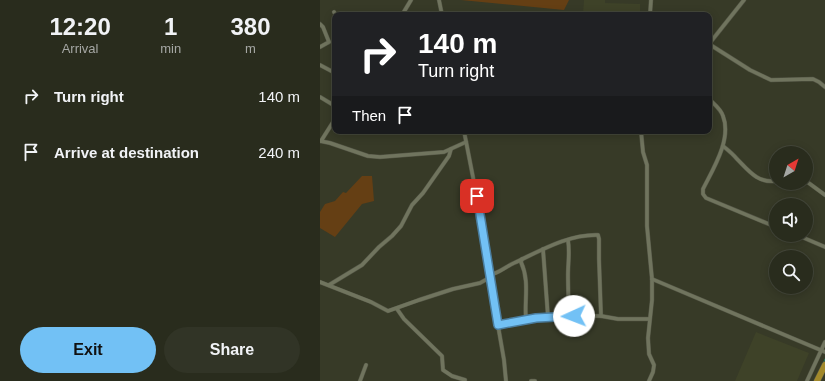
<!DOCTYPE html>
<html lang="en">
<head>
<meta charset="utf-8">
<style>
	:root { --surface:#292c1d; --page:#313426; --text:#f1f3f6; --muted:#a5a7a4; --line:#45483b; --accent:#72c1f5 }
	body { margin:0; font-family:Helvetica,sans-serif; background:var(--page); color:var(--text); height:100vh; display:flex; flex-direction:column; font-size:15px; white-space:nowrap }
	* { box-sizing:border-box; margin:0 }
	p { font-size:13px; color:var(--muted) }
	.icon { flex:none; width:22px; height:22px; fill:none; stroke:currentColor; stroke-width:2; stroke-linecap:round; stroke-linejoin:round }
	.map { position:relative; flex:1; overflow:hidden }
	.details { display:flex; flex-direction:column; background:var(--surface); width:320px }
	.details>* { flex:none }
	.guide { position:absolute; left:12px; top:12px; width:380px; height:122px; border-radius:8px; box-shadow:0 2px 10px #0003,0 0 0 1px var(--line); background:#202124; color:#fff; overflow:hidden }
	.needle { width:26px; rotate:39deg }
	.fabs { position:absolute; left:449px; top:146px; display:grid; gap:8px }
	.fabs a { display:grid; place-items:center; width:44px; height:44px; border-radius:50%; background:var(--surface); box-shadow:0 2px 10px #0003,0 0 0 1px var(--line); font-size:20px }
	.pin { position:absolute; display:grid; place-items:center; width:34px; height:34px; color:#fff; margin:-17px; border-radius:8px; box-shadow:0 2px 6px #0006 }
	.me { position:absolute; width:44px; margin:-22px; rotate:268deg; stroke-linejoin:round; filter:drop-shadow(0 0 3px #0008) }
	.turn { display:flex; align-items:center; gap:14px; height:84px; padding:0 20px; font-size:18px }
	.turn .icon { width:52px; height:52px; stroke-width:2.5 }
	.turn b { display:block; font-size:28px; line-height:34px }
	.then { display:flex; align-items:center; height:38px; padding:0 20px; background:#0003; gap:8px; font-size:15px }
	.eta { display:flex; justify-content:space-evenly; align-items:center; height:68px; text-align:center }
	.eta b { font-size:24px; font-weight:700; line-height:28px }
	.primary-button { display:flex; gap:8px; margin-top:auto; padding:8px 20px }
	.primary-button a { flex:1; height:46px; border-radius:24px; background:var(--accent); color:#111; font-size:16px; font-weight:700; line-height:46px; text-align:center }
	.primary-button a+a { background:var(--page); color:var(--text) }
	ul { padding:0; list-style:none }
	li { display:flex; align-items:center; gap:12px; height:56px; padding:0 20px }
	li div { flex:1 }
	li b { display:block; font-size:15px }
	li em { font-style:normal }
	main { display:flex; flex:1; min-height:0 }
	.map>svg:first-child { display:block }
	.built { fill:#3e4228 }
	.green { fill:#653f14 }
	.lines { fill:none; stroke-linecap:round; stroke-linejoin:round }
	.stream { stroke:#208260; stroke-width:1 }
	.minor-casing { stroke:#545646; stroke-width:4.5 }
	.trunk-casing { stroke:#545646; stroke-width:7 }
	.minor { stroke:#70745e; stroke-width:3.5 }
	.trunk { stroke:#a2892b; stroke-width:6 }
	.route-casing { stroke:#4a7d9f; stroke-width:10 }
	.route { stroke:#72c1f5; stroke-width:7 }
</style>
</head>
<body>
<main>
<section class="details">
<div class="eta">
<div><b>12:20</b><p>Arrival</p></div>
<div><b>1</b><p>min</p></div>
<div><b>380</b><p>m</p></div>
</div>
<ul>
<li><svg class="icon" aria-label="right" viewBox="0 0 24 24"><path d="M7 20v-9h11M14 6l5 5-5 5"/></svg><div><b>Turn right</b></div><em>140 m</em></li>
<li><svg class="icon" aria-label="arrive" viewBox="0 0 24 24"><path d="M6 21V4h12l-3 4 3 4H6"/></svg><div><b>Arrive at destination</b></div><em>240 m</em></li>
</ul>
<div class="primary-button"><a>Exit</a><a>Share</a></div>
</section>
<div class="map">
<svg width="505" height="381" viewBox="0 0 505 381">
	<rect width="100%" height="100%" fill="#373a27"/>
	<g class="built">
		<polygon points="264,0 285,0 285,3 320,4 320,15 263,15"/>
		<polygon points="436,332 489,353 477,381 415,381"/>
	</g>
	<g class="green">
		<polygon points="141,0 249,0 244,10"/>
		<polygon points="42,176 52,176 54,201 42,204 15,237 0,228 0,212 5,204 15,201 23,192 26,193"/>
	</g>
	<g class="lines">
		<polyline class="stream" points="503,364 505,359"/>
		<g class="minor-casing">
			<g id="minor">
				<polyline points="119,0 122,15"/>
				<polyline points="14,12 16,15"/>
				<polyline points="82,15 91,0"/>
				<polyline points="330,15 331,0"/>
				<polyline points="0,24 3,27 9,42 0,47"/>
				<polyline points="389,44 430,70 451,80 493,79 499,82 505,87"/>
				<polyline points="389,44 424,0"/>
				<polyline points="0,65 15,73"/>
				<polyline points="0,97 15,106"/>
				<path d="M389,99C394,104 401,109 403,116C412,139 393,169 383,189V194L386,198L456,227"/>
				<polyline points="144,131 159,208 168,268 184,360 186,381"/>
				<polyline points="321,131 323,152 327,165 327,226 332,279 332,300 328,338 329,354 334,365 333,372 329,381"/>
				<polyline points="0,141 10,143 48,156 60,157 124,152 146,142"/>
				<polyline points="1,141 15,119"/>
				<path d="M403,146C408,150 413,154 417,159C429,171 437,183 456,181"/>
				<polyline points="486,181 505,195"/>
				<polyline points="477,235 505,247"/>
				<polyline points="223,249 228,317"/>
				<path d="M202,259L201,262C210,282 204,300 206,320"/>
				<path d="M169,275C178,274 185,267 194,263C220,251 248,234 278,235L279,239V259L281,316"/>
				<polyline points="332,279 505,352"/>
				<polyline points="0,282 51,302 68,311 99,300 133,289 160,283 169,278"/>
				<polyline points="9,285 42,265 59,247 72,236 81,226 92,205 103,193 129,156 131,149"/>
				<polyline points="77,309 84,319 122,356 123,370 132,376 145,380"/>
				<path d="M248,316C249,302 248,289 248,275C248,263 250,252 248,240"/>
				<polyline points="178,325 216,318 241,316 281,316 298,319 329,319"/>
				<polyline points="40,381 46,365"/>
				<polyline points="211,381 215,381"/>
				<polyline points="487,381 505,342"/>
			</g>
		</g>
		<g class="trunk-casing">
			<polyline id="trunk" points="497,381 505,365"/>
		</g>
		<use href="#minor" class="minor"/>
		<use href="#trunk" class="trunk"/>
	</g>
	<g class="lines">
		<g class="route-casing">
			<polyline id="route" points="157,196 178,325 216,318 254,316"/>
		</g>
		<use href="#route" class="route"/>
	</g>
</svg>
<div class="fabs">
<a><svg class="needle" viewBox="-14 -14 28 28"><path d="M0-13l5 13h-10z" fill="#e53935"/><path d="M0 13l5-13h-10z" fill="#a5a7a4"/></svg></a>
<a><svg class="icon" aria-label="sound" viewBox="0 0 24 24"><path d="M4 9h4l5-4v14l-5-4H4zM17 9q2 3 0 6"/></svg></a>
<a><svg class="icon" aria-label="search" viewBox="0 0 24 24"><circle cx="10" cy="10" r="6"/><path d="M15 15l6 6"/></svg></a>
</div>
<div class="pin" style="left:157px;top:196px;background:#d93025"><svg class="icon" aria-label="arrive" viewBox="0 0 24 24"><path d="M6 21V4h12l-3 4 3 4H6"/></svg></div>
<svg class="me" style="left:254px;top:316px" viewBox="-20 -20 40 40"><circle r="19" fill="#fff"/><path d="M0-13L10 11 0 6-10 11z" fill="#72c1f5"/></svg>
<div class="guide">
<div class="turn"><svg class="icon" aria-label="right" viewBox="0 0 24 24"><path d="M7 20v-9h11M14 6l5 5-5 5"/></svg><div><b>140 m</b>Turn right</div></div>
<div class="then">Then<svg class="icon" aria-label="arrive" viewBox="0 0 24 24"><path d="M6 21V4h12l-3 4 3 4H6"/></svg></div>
</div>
</div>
</main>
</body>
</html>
